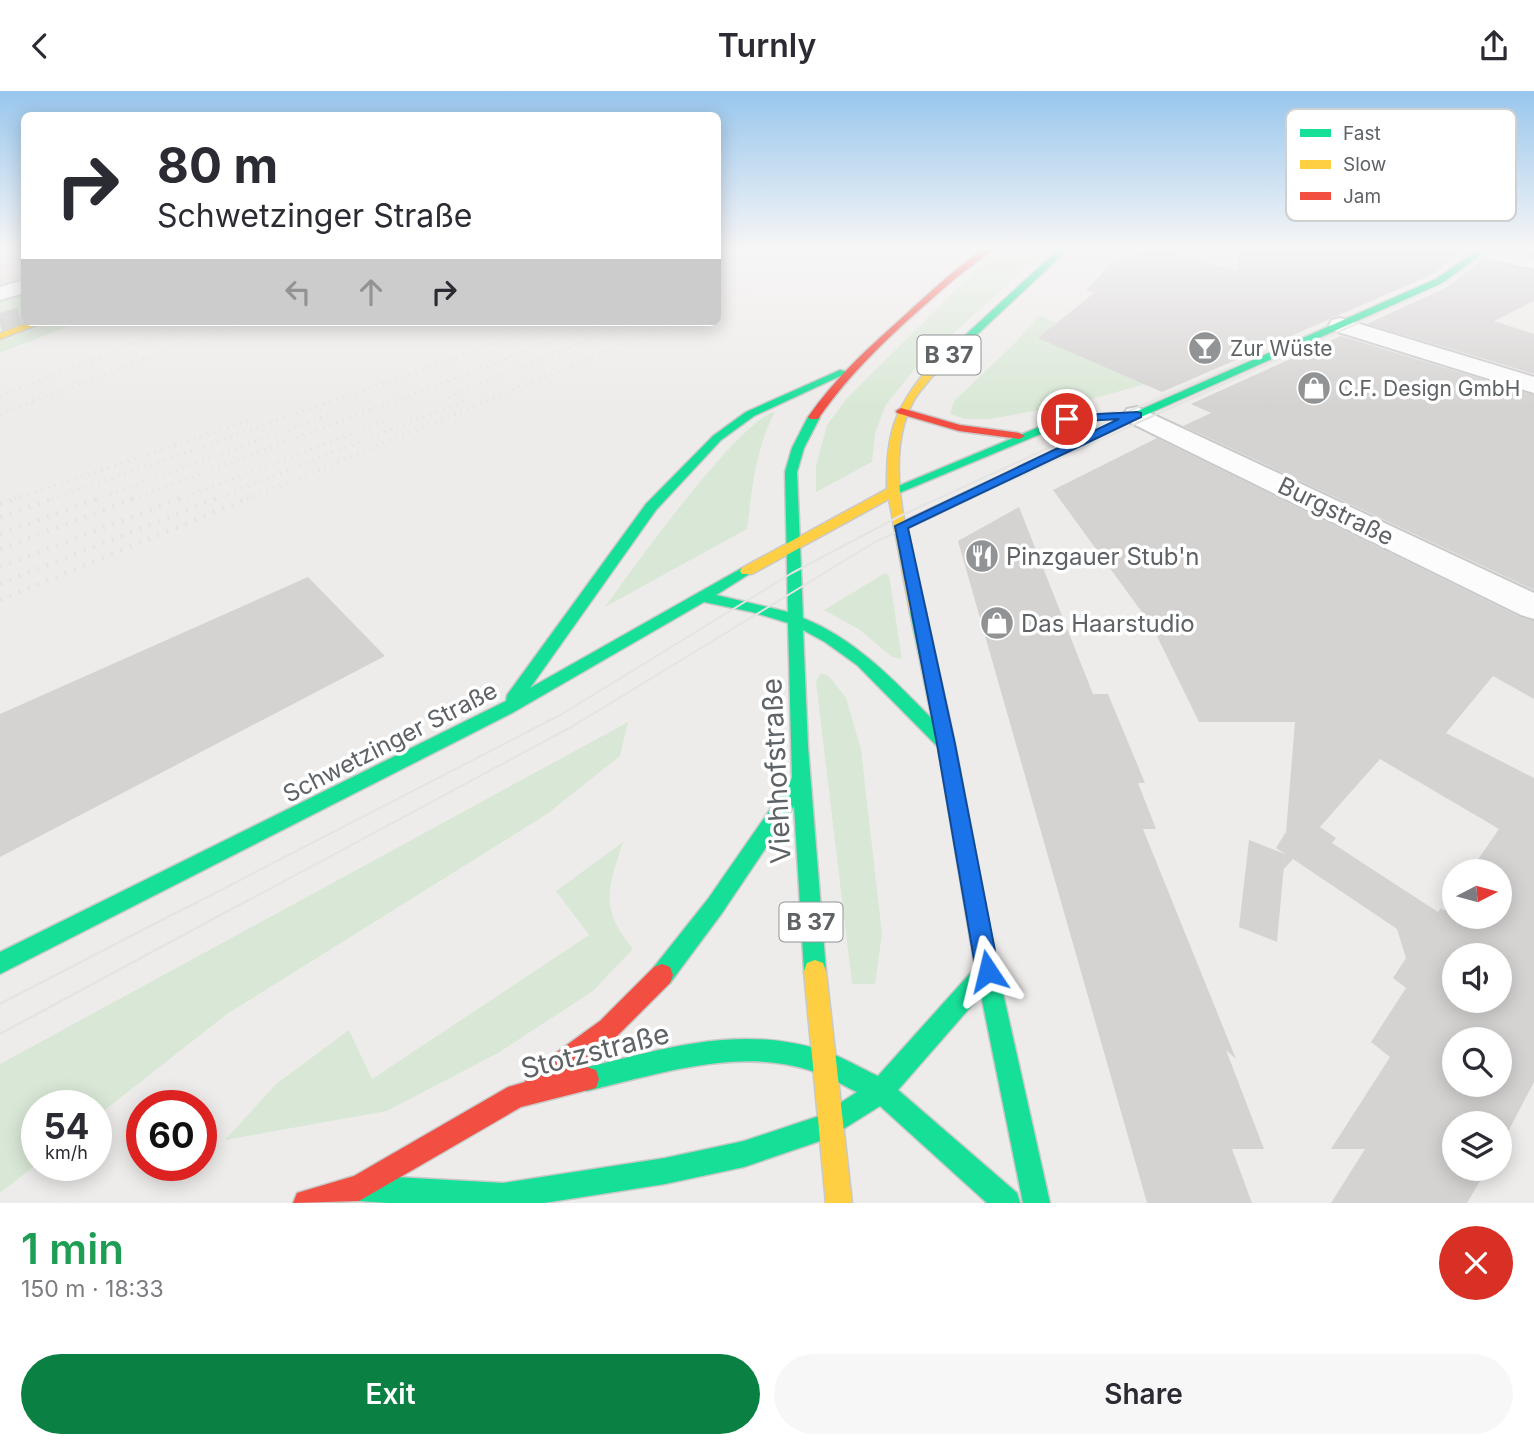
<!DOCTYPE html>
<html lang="en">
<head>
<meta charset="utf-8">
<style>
	:root { --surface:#fff; --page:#f7f7f7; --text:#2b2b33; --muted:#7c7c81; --accent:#0b8043 }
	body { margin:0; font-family:Inter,sans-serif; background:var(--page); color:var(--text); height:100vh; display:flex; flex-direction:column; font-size:26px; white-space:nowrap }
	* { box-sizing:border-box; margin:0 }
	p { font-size:23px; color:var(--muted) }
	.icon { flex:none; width:38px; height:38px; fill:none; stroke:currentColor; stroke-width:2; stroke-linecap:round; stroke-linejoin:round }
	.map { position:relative; height:1112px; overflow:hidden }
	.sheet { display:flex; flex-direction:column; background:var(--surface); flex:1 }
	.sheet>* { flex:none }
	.hud { position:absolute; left:21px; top:21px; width:700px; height:214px; border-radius:10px; box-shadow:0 4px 18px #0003; background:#fff; color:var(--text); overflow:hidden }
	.needle { width:46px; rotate:84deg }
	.tools { position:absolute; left:1442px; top:768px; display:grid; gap:14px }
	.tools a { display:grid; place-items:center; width:70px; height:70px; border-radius:50%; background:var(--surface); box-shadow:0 4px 18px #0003; font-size:35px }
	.speed { position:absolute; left:21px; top:999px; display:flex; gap:14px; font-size:35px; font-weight:700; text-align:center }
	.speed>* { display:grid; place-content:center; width:91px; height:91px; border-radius:50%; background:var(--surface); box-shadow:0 4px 18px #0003; line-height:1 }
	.speed small { font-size:18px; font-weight:400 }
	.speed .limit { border:10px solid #d22; background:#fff; color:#111 }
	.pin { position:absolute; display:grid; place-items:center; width:60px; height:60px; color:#fff; margin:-30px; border:4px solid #fff; border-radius:50%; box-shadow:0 2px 7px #0007 }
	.me { position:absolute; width:77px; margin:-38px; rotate:350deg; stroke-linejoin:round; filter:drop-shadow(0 0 5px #0008) }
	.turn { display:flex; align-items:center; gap:24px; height:147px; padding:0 21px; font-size:32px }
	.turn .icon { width:91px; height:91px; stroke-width:2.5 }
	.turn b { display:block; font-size:49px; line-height:60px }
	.lanes { display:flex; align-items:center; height:66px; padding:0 21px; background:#0003; justify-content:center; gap:35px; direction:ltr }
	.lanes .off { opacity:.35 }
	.round { display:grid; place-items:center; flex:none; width:74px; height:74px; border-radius:37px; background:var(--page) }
	.headline { display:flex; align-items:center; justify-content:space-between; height:119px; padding:0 21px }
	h1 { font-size:42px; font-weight:600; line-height:52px; color:#1e9e55 }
	.primary-button { display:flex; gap:14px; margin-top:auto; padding:14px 21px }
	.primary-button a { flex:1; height:80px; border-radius:42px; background:var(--accent); color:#fff; font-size:28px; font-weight:600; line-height:80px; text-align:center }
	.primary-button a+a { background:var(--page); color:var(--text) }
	header { display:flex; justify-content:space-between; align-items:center; height:91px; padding:0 21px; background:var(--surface); font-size:32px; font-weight:600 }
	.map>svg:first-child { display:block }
	.education { fill:#e1deda }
	.green { fill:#d9e8d6 }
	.building { fill:#d5d3d2; fill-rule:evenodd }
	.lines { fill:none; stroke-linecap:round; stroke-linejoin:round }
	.primary-tunnel { stroke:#cacac9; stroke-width:21; stroke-dasharray:21 10; stroke-linecap:butt }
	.street-casing { stroke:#c8c9c9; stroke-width:4 }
	.fast-casing { stroke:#c8c9c9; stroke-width:3 }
	.slow-casing { stroke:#c8c9c9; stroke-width:3 }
	.jam-casing { stroke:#c8c9c9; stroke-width:3 }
	.street { fill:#fcfcfc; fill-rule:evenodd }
	.fast { fill:#16e098; fill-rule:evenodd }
	.slow { fill:#ffcf43; fill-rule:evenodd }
	.jam { fill:#f24e42; fill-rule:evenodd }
	.tram-far1 { stroke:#e3e4e3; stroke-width:2 }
	.tram { stroke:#e3e4e3; stroke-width:2.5 }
	.rail-far2 { stroke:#e3e4e3; stroke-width:2.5; stroke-dasharray:1 5; stroke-linecap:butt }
	.rail-far1 { stroke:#e3e4e3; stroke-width:3.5; stroke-dasharray:1 6; stroke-linecap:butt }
	.rail { stroke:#e3e4e3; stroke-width:4.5; stroke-dasharray:2 8; stroke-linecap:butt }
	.route { fill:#1a73e8; stroke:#114b97; stroke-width:2 }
	.labels { text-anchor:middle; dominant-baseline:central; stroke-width:7; stroke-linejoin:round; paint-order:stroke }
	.far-poi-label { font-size:21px; fill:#5f6366; stroke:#fff; text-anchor:start }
	.shield { fill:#fff; stroke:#8f9294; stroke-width:2 }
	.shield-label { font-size:23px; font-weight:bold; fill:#5f6366 }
	.street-label { font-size:24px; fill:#5f6366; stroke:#fff }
	.poi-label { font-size:24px; fill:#5f6366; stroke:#fff; text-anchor:start }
	.near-street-label { font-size:28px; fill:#5f6366; stroke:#fff }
	.key { fill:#fff; stroke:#cfd0d1; stroke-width:2 }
	.key-label { font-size:19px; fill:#5f6366 }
</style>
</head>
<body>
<header><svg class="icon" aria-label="back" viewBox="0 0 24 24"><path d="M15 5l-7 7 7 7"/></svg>Turnly<svg class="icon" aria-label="share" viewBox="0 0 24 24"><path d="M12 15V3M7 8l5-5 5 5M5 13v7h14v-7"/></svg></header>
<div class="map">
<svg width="1534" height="1112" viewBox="0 0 1534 1112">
	<rect width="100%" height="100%" fill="#eeecea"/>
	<polygon class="education" points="0,159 24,159 24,188 0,196"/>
	<g class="green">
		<polygon points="1003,159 1046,159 916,276 885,315 875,343 872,371 816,401 816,375 827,334 848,306 976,179"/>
		<polygon points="18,200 24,202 24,231 0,240 0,206"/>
		<polygon points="1039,224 1057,232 1145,293 1074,313 989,328 965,328 950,323 954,310 1017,250"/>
		<polygon points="54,231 80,231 0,262 0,250"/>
		<path d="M775,321C756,356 752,398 747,438L605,516C630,481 740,327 775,321Z"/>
		<polygon points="885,482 889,484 902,568 892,566 860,539 824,519"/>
		<polygon points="821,582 829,585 846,607 861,658 882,843 875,893 852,893 816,591"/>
		<polygon points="628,631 620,665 547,723 227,923 96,1026 96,1015 37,1015 37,1073 0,1102 0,973"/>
		<path d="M623,751C608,799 599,816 633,858L593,900L498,962L387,1020L225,1049L276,993L349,939L372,988L589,844L556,800Z"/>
	</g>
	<g class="building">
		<polygon points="1163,159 1237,180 1240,159 1439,159 1459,163 1431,184 1162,301 1038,247 1094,202 1086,199 1111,172 1150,160"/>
		<polygon points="1483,169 1534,180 1534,210 1494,230 1534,243 1534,283 1367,233 1447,196"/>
		<polygon points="1341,245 1534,304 1534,499 1183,335 1211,322 1191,313"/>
		<path d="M1157,347L1520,526L1534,530V608L1493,585L1446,642L1534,687V991L1500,1056V1032H1454V1078H1487L1467,1112H1331L1365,1058H1331L1390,966L1371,951L1406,897L1393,887L1406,867L1397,838L1293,768L1283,779L1285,763L1276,757L1286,741L1295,631H1199L1152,535L1053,399ZM1380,668L1499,738L1470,780H1500V826H1454V804L1444,820L1441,817L1438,821L1332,752L1336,747L1320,736ZM1454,864H1500V910H1454ZM1454,948H1500V994H1454Z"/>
		<polygon points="1019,416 1093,603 1108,603 1145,692 1138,692 1156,738 1143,738 1236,968 1226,959 1264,1058 1232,1058 1252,1112 1147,1112 958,450"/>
		<polygon points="308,486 385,565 0,766 0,623"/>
		<polygon points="1249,749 1285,763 1277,851 1239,836"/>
	</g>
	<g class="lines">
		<polyline class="primary-tunnel" points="0,233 24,225"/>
		<g class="street-casing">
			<g id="street">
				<polygon points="1464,159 1500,159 1534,166 1534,178 1466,163"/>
				<polygon points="24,189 24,202 0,209 0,196"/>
				<polygon points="1340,227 1534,286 1534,302 1332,239 1329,234 1332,229"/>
				<polygon points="1137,316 1534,502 1534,528 1521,524 1127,330 1123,324 1127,318"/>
			</g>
		</g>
		<g class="fast-casing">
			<g id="fast">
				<polygon points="1058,159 1067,159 933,285 925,285 925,281"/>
				<polygon points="1478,159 1487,159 1442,192 1141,326 906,438 896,438 894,435 1133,322 1436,188"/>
				<path d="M840,279L849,281L754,325L721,349L656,419L530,597L742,477H752L754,480L716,504L788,521L785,381L792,357L808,326L818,324L820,326L804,357L797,381L803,527C855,548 893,588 932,628L910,521L918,516L926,521L955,653L998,880L1050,1112H1023L981,904L898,999L1017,1102L1020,1112H987L880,1015L829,1047L744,1076L665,1093L544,1112H388L359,1110L350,1106L346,1097L350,1088L359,1084L503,1092L665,1067L744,1050L822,1024L857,1001C846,996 835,989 823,984C747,953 663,982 587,1000L578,997L575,988L578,979L587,976C669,957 740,933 824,960C843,966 860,977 878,985L975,877L938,656L857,574L825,551L803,539L808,656L826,880L823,888L815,891L807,888L804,880L794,715L722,822L670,892L662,895L654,892L651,884L654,876L708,808L792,687L788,532L752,521L704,511L512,622L0,883V861L506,610L507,604L646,413L713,345L746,321Z"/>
				<polygon points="1114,322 1118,323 1118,327 1069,331 899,402 891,402 889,399 1063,326"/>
			</g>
		</g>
		<g class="slow-casing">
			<g id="slow">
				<polygon points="31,231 45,231 0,248 0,242"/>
				<path d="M925,281L934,283C928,292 919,300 914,309C880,370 911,457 926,521L923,524H913L910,521L889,408L752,483H742L740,480L742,477L887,398C886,346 893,321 925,281Z"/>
				<polygon points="815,869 823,872 826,880 852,1112 826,1112 804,880 807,872"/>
			</g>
		</g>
		<g class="jam-casing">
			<g id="jam">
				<path d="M982,159H991C981,169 968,177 957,186C907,229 855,274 818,328H810L808,326C835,287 869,256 904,225C929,202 954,179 982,159Z"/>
				<polygon points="901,317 960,334 1019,342 1025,345 1019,348 959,340 897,322 896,320"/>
				<polygon points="662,873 670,876 673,884 670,892 616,946 573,979 587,976 596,979 599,988 596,997 521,1016 359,1110 293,1112 297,1102 354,1085 508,996 525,991 528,982 600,930 654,876"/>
			</g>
		</g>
		<use href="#street" class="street"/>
		<use href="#fast" class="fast"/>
		<use href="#slow" class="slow"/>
		<use href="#jam" class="jam"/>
		<g class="tram-far1">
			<polyline points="186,817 562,623 792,482 900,425 1129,320 1287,252"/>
			<polyline points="234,817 573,635 875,451 1446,192 1491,159"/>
		</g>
		<g class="tram">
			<polyline points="0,913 189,815"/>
			<polyline points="0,943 237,815"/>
		</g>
		<g class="rail-far2">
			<polyline points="718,173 747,159"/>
			<polyline points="718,193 787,159"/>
			<polyline points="718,213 823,159"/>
			<polyline points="95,268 192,231"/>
			<polyline points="143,268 242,231"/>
			<polyline points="451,268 554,231"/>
			<polyline points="504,268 604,231"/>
			<polyline points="541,268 634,231"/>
			<polyline points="587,268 678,231"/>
		</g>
		<g class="rail-far1">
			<polyline points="0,305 99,267"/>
			<polyline points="448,306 545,267"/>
			<polyline points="0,323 148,267"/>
			<polyline points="15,408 253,328"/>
			<polyline points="52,408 456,267"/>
			<polyline points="97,408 332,323"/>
			<polyline points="133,408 509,267"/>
			<polyline points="180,408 393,327"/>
			<polyline points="215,408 466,309"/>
			<polyline points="247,408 591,267"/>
		</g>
		<g class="rail">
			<polyline points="0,413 20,406"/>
			<polyline points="0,426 57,406"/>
			<polyline points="0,443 102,406"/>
			<polyline points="0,458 138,406"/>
			<polyline points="0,476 184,406"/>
			<polyline points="0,493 220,406"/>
			<polyline points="0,509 251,406"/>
		</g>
	</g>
	<linearGradient id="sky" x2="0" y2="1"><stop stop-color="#98c6ed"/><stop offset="0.5" stop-color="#f7f6f6"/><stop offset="1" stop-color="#f7f6f6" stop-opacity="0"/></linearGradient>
	<rect width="1534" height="315" fill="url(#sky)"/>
	<polygon class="route" points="1137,321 1141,322 1141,326 908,437 955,653 999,880 995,888 988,891 980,888 976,880 937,653 895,435 1119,328 1067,331 1061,328 1063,325"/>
	<defs>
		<g id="bar-disc" transform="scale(1.75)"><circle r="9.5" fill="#919394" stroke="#fff"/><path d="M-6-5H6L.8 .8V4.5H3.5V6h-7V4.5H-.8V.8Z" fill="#fff"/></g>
		<g id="shop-disc" transform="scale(1.75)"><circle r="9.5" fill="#919394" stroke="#fff"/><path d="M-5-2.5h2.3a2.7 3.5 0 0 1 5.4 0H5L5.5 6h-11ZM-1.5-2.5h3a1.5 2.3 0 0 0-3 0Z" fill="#fff"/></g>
		<g id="restaurant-disc" transform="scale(1.75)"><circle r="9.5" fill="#919394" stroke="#fff"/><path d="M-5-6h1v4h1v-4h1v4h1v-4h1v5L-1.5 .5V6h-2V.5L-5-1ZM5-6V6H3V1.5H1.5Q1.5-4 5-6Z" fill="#fff"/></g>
	</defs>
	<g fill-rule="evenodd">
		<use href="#bar-disc" x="1205" y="257"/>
		<use href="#shop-disc" x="1314" y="297"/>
		<use href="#restaurant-disc" x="982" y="465"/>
		<use href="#shop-disc" x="997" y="532"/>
	</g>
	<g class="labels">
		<g class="far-poi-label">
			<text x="1230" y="257">Zur Wüste</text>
			<text x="1338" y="297">C.F. Design GmbH</text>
		</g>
		<g class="shield">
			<rect x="917.5" y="244.5" width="63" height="39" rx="5"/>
			<rect x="779.5" y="811.5" width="63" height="39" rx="5"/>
		</g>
		<g class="shield-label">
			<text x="949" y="264">B 37</text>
			<text x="811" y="831">B 37</text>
		</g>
		<g class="street-label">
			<text transform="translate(1336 420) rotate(26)">Burgstraße</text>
			<text transform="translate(390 651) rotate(-27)">Schwetzinger Straße</text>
		</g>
		<g class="poi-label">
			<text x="1006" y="465">Pinzgauer Stub'n</text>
			<text x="1021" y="532">Das Haarstudio</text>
		</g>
		<g class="near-street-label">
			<text transform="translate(776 680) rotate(-93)">Viehhofstraße</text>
			<text transform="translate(595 960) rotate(-14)">Stotzstraße</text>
		</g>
	</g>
	<rect x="1286" y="18" width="230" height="112" rx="10" class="key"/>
	<rect x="1300" y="38" width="31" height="8" fill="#16e098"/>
	<rect x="1300" y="69" width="31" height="9" fill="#ffcf43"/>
	<rect x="1300" y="101" width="31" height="8" fill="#f24e42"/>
	<g class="key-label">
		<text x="1343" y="49">Fast</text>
		<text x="1343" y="80">Slow</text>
		<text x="1343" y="112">Jam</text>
	</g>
</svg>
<div class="tools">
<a><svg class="needle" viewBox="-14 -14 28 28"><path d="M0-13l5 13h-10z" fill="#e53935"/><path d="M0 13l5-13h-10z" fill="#7c7c81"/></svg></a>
<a><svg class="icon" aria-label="sound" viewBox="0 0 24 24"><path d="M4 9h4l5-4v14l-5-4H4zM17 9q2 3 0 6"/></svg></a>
<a><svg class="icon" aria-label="search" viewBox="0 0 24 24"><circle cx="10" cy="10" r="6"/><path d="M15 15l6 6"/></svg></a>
<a><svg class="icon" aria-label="layers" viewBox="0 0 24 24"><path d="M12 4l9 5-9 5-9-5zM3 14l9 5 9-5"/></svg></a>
</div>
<div class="speed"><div>54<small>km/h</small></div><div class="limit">60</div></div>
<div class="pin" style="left:1067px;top:328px;background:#d93025"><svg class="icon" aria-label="arrive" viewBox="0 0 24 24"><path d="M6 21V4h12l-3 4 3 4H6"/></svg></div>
<svg class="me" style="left:988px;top:880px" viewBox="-20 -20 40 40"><path d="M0-17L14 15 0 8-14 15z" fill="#1a73e8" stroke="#fff" stroke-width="4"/></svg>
<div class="hud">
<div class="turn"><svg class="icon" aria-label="right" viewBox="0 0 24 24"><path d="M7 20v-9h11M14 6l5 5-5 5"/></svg><div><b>80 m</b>Schwetzinger Straße</div></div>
<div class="lanes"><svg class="icon off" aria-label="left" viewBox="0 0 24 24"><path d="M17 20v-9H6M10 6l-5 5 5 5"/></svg><svg class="icon off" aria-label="ahead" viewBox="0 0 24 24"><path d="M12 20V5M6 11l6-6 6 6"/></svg><svg class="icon" aria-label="right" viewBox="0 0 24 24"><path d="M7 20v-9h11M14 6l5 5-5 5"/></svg></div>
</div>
</div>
<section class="sheet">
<div class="headline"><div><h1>1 min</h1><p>150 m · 18:33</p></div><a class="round" style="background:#d93025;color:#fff"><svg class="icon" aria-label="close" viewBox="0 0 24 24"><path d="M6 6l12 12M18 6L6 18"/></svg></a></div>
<div class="primary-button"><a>Exit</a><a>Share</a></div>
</section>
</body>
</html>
